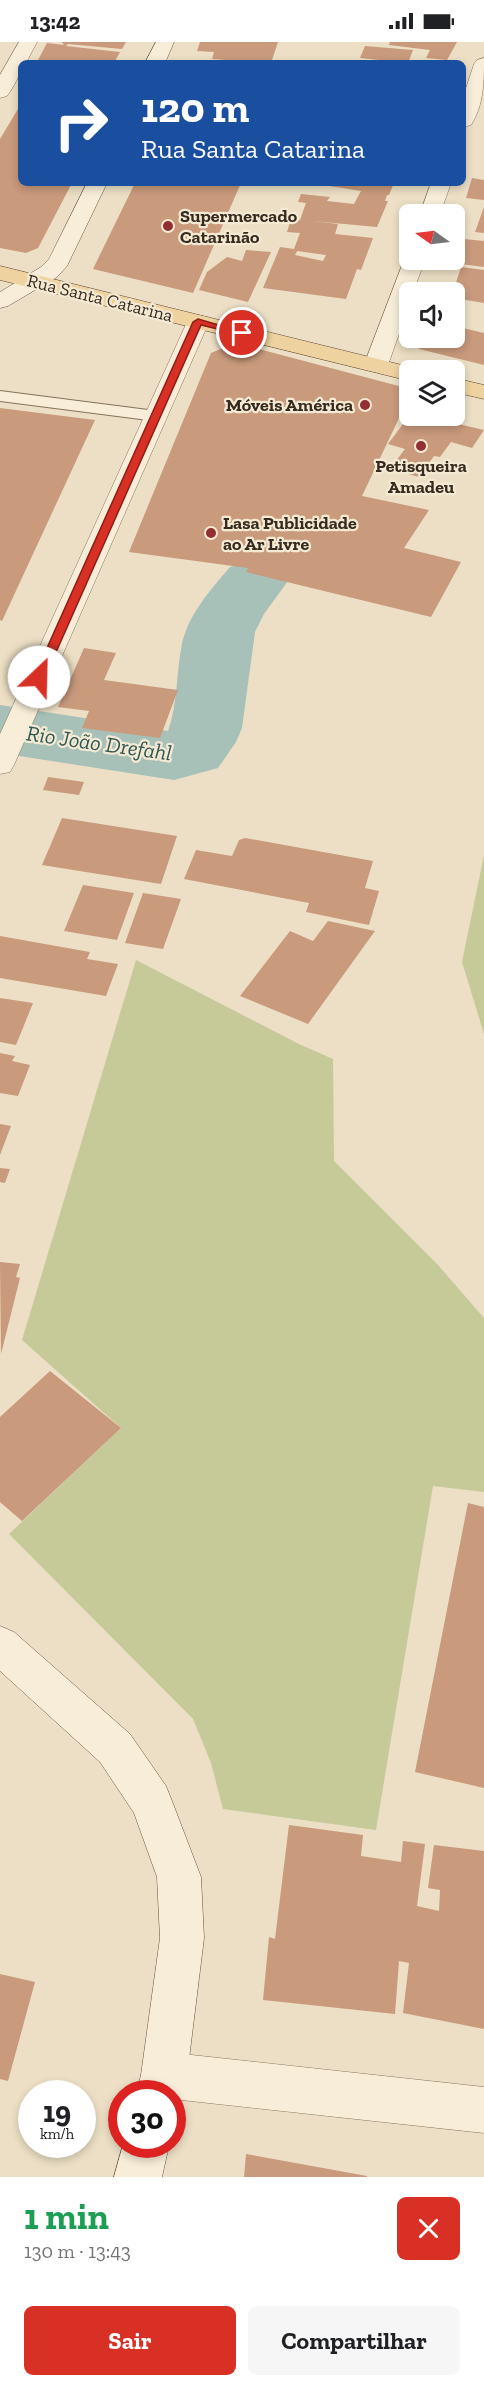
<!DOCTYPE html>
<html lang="pt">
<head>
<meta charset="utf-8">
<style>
	:root { --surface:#fff; --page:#f6f6f6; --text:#202124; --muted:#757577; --accent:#d93025 }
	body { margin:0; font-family:"Zilla Slab",serif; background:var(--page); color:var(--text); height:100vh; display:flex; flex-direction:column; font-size:22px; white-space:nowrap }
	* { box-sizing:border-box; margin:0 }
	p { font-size:20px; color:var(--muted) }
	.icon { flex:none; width:33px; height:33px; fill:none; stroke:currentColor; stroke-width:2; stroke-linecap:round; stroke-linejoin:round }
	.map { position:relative; height:2135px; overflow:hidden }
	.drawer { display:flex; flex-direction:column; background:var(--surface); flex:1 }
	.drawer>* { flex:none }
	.hud { position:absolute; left:18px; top:18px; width:448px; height:126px; border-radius:9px; box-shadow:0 3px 9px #0003; background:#1a4fa0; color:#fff; overflow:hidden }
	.needle { width:39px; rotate:284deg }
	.fabs { position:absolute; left:399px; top:162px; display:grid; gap:12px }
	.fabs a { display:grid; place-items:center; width:66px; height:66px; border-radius:9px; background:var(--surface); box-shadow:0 3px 9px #0003; font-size:30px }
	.speed { position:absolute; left:18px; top:2038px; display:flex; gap:12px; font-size:30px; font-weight:700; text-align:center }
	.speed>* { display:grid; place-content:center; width:78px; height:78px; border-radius:50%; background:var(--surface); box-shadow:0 3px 9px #0003; line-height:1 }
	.speed small { font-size:15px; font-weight:400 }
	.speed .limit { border:9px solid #d22; background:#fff; color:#111 }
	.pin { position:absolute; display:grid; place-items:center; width:51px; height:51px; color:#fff; margin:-26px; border:3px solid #fff; border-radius:50%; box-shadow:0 2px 6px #0007 }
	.me { position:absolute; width:66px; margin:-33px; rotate:24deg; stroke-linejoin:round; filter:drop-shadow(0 0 4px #0008) }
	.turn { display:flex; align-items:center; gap:21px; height:126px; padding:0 24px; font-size:27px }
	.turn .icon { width:78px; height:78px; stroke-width:2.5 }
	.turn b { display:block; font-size:42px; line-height:51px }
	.round { display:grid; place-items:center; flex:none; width:63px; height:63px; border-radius:9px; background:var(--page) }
	.head { display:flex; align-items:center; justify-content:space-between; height:102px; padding:0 24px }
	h1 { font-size:36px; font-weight:700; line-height:45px; color:#1e9e55 }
	.cta { display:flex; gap:12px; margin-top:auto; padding:12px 24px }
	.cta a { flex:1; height:69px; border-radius:9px; background:var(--accent); color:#fff; font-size:24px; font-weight:700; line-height:69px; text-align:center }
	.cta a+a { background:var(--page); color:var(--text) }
	.status { display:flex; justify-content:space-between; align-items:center; height:42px; padding:0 30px; background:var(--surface); direction:ltr }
	.status svg { height:16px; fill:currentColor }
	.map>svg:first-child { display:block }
	.green { fill:#c6ca99 }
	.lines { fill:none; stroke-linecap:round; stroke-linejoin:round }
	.river { fill:#a7c0b8; fill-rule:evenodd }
	.building { fill:#c99a7c; fill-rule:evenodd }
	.lane-casing { stroke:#87715c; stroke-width:2 }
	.street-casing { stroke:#87715c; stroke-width:1 }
	.secondary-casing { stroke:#69523f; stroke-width:1 }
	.primary-casing { stroke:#554030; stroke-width:1 }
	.lane { fill:#f7edd8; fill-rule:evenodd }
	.street { fill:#f7edd8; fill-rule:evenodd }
	.secondary { fill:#f7edd8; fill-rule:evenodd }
	.primary { fill:#eed29f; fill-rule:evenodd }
	.route { fill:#d93025; stroke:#8d1f18; stroke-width:1.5 }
	.poi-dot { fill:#932e32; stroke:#f4ead4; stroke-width:2 }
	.labels { text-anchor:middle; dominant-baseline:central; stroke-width:4.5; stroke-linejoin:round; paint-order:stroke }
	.far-poi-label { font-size:18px; font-weight:bold; fill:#372a1f; stroke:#f4ead4; text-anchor:start }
	.far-street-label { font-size:18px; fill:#372a1f; stroke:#f4ead4 }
	.water-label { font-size:22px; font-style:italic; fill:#2f5753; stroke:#f4ead4 }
</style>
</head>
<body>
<div class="status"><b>13:42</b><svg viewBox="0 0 49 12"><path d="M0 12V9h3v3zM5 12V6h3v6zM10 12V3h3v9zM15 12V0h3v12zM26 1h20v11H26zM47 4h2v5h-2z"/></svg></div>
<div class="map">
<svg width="484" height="2135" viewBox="0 0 484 2135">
	<rect width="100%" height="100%" fill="#ecdfc5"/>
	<g class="green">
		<polygon points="484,813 484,992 462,920"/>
		<polygon points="136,918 299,1002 333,1017 334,1119 438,1223 484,1276 484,1450 433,1444 376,1788 223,1767 211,1721 193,1677 9,1492 121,1386 22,1298"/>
	</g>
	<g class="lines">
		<path class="river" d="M254,519L278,525L288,539L264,572L255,590L242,686L236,700L218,726L174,738L0,711V663L168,689C178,661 176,631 182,602C188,573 211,547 230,525Z"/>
	</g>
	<g class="building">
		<polygon points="62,0 126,0 122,7 68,2 66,4 120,10 114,21 56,21 38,18 47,1 64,3"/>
		<polygon points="200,0 278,0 271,21 212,17 214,10 197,9"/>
		<polygon points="390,0 457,0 447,18 426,16 430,8 389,3"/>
		<polygon points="365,4 413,8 408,21 360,16"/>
		<polygon points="21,62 21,141 72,141 38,206 26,211 0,206 0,97"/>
		<polygon points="472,136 484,138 484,158 466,156"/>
		<polygon points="135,141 241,141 193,251 93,227"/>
		<path d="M311,141H394L389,153H387L385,159H388L377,185L312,179L338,182L335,192L373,196L361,228L357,227L346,257L263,246L280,205L294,207L300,191L287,190L291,177L300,178L306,161L298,160L301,152L330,155L327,159L354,162L361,149ZM297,209L326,213L323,219L295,213Z"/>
		<polygon points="484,165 484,191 475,190"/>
		<polygon points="454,196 484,199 484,225 445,220 446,218 454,218"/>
		<polygon points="246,208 271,210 248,260 199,248 207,230 227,215 242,219"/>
		<polygon points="461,225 484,228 484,261 454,256 453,250"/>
		<polygon points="454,284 484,291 484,323 419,307 415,302 417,296 454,296"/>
		<polygon points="244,303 410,347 410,353 362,454 429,468 404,506 461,520 431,575 246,530 248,526 129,510 211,311 226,305"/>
		<polygon points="0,366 95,378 2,579 0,578"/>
		<polygon points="409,374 424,374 484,388 472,406 451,400 440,415 434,414 419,435 390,427 405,407 388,402"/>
		<polygon points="84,606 116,611 104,638 178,648 160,696 82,686 89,669 58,665"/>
		<polygon points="48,735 84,740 79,753 43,748"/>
		<polygon points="62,776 177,794 161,842 42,823"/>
		<polygon points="245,796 373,819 365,846 379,849 369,883 306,870 309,861 184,837 196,808 232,814 239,798"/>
		<polygon points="83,843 134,851 117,898 64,889"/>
		<polygon points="143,851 181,857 163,907 125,901"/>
		<polygon points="328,879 375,889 308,982 240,954 290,889 313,899"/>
		<polygon points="0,894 90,910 87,917 118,922 106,954 0,936"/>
		<polygon points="0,956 33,961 16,1003 0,1000"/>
		<polygon points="0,1011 15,1014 12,1019 30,1023 18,1054 0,1051"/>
		<polygon points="0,1082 11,1084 0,1113"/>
		<polygon points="0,1126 10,1127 5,1141 0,1140"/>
		<polygon points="0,1220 20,1222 16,1235 20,1236 1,1312"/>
		<polygon points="50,1329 121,1386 22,1479 0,1460 0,1375"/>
		<polygon points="468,1461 484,1465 484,1746 415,1730"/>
		<polygon points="289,1783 363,1793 361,1814 401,1820 403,1799 425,1802 417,1864 439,1869 440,1848 428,1846 434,1803 484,1809 484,1987 403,1971 409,1921 399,1919 395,1972 263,1958 269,1895 275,1897"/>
		<polygon points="0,1932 35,1940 8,2039 0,2037"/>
		<polygon points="246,2112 367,2134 367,2135 244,2135"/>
	</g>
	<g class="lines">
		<g class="lane-casing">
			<polygon id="lane" points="0,349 156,369 164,374 156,379 0,359"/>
		</g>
		<g class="street-casing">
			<g id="street">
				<path d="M19,0H37L26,21H21C21,33 14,44 7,54L0,56V33Z"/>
				<path d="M484,16C484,39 484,63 471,83L464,85V52L474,22L477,18Z"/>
				<polygon points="431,141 451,141 440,172 420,172"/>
				<polygon points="406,213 410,213 410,218 425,218 413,250 410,250 410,261 388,323 384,328 376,330 368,328 364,323"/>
				<polygon points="198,273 206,275 209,280 14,723 10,730 0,732 0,692 187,280 190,275"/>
				<polygon points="164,2010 484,2045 484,2091 172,2057 172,2052 155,2052 148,2049 141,2033 148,2017"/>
			</g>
		</g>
		<g class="secondary-casing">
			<g id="secondary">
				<polygon points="156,0 174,0 165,21 145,21"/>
				<polygon points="87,141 107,141 67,224 57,235 8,264 0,266 0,250 41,225 49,217"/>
				<polygon points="0,1584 14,1590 130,1692 166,1744 172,1759 201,1835 204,1896 187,2033 175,2068 172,2069 172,2052 136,2052 141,2033 160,1896 157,1835 134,1771 100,1720 0,1629"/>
				<polygon points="123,2103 169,2103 162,2135 114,2135"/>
			</g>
		</g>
		<g class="primary-casing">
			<g id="primary">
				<polygon points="0,224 410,325 419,328 410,328 410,339 0,238"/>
				<polygon points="454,336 484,343 484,357 454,350"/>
			</g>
		</g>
		<use href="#lane" class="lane"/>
		<use href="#street" class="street"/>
		<use href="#secondary" class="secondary"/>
		<use href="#primary" class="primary"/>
	</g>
	<polygon class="route" points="198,277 247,291 242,293 201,283 45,635 39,639 35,638 34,635 193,280"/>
	<g class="poi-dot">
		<circle cx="168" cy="184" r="6"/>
		<circle cx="365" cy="363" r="6"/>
		<circle cx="421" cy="404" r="6"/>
		<circle cx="211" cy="491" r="6"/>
	</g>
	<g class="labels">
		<g class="far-poi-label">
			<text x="180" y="174">Supermercado<tspan x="180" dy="21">Catarinão</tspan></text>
			<text x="353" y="363" text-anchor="end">Móveis América</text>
			<text x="421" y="424" text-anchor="middle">Petisqueira<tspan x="421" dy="21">Amadeu</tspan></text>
			<text x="223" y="481">Lasa Publicidade<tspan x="223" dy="21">ao Ar Livre</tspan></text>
		</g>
		<g class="far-street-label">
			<text transform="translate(100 256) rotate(14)">Rua Santa Catarina</text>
		</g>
		<g class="water-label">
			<text transform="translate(99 701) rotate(8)">Rio João Drefahl</text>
		</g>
	</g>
</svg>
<div class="fabs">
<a><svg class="needle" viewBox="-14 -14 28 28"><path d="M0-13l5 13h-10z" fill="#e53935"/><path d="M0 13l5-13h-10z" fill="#757577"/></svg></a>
<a><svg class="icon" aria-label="sound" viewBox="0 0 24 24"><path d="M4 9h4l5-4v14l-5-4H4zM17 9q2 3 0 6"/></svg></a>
<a><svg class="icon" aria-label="layers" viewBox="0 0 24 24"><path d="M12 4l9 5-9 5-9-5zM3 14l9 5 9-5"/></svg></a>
</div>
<div class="speed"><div>19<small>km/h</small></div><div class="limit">30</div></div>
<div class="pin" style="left:242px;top:291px;background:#d93025"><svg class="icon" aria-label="arrive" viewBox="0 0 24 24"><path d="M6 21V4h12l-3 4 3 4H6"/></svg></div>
<svg class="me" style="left:39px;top:635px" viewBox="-20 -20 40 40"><circle r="19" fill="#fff"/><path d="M0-13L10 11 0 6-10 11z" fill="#d93025"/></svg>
<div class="hud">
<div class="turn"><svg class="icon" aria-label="right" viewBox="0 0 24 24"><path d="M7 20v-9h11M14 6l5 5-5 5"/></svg><div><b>120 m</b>Rua Santa Catarina</div></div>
</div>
</div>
<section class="drawer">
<div class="head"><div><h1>1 min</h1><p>130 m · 13:43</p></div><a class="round" style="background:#d93025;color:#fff"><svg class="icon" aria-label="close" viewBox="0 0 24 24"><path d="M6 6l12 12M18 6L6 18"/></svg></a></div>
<div class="cta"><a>Sair</a><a>Compartilhar</a></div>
</section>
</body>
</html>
